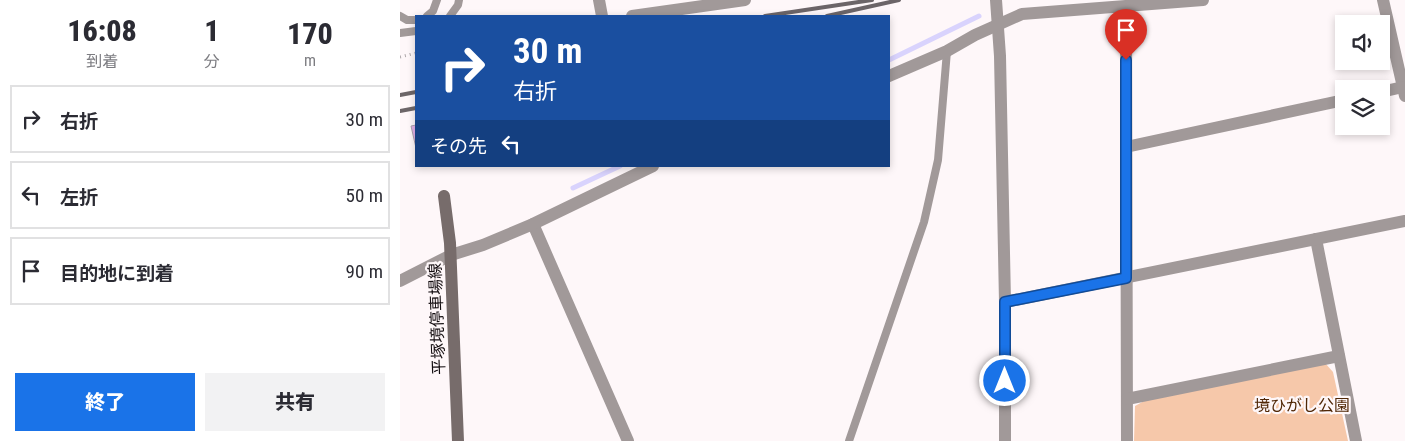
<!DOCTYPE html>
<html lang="ja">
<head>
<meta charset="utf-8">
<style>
	:root { --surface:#fff; --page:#f2f2f3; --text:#2b2b33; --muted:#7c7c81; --line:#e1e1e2; --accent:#1a73e8 }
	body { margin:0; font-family:"Roboto Condensed","Noto Sans JP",sans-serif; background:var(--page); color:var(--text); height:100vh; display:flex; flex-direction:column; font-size:19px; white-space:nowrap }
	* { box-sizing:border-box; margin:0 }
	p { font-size:16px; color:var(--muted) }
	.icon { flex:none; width:28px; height:28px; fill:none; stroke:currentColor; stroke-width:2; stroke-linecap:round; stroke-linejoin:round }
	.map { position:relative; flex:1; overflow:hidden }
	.details { display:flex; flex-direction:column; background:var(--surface); width:400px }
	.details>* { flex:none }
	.top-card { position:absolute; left:15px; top:15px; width:475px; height:152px; border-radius:0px; box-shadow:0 2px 8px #0003; background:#1a4fa0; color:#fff; overflow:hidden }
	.tools { position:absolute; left:935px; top:15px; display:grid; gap:10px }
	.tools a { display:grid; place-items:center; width:55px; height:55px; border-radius:0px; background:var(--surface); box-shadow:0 2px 8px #0003; font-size:25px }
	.pin { position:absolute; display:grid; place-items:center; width:42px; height:42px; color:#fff; margin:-51px -21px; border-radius:50% 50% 50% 0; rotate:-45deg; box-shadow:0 0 5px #0007 }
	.pin .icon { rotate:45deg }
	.me { position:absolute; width:55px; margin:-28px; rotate:0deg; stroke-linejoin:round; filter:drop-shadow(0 0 4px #0008) }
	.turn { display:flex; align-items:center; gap:18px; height:105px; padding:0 15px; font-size:22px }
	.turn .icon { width:65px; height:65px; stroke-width:2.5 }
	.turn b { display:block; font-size:35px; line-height:42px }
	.then { display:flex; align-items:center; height:48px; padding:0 15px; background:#0003; gap:10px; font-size:19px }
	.eta { display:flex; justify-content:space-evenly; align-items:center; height:85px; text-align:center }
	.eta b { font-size:30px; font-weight:800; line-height:35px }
	.cta { display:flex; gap:10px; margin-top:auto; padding:10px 15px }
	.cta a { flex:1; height:58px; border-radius:0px; background:var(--accent); color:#fff; font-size:20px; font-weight:800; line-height:58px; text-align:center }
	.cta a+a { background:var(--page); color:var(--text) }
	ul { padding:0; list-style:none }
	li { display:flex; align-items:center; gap:15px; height:68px; margin:0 10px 8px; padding:0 5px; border:2px solid var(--line); border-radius:0px }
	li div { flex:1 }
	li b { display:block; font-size:19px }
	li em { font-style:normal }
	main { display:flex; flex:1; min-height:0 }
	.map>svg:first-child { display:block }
	.green { fill:#f6c8aa }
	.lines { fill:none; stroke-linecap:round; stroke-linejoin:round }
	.stream { stroke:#d9d3fd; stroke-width:5 }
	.building { fill:#e2afe8; stroke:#aba1ad }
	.path { stroke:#ada7a9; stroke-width:3; stroke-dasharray:1 4; stroke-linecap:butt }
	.service { stroke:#a19999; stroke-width:8 }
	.minor { stroke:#a19999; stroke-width:12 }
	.secondary { stroke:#776c6b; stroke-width:12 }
	.rail { stroke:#6c6568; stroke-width:4 }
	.route-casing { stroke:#114b97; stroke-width:12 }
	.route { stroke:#1a73e8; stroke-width:9 }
	.labels { text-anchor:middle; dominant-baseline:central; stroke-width:4.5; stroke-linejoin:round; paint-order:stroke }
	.street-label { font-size:16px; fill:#120c0f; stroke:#fef7f9 }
	.park-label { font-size:16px; fill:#502705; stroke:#fef7f9 }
</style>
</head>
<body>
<main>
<section class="details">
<div class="eta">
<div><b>16:08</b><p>到着</p></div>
<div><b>1</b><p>分</p></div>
<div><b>170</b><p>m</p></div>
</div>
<ul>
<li><svg class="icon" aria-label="right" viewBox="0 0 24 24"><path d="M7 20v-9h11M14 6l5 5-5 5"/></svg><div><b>右折</b></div><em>30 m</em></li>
<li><svg class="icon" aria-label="left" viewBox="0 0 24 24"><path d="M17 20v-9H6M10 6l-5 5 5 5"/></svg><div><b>左折</b></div><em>50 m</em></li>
<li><svg class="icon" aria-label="arrive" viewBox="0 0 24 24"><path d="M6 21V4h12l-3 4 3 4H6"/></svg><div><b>目的地に到着</b></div><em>90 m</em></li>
</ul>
<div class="cta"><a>終了</a><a>共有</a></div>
</section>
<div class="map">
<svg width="1005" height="441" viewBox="0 0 1005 441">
	<rect width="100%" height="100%" fill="#fef7f9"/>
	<polygon class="green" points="925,363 933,372 948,441 734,441 735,406 746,400"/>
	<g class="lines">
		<g class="stream">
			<polyline points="489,60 579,16"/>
			<polyline points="173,188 220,166"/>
		</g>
	</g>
	<polygon class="building" points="16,125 16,148 11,126"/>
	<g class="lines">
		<polyline class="path" points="0,57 16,53"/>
		<g class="service">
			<polyline points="0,16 7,20 16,20"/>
			<polyline points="27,16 33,11 37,0"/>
			<polyline points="50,16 58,5 59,0"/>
			<polyline points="0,33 16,31"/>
			<polyline points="449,441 524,222 538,160 547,51"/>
		</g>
		<g class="minor">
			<polyline points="199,0 202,16"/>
			<polyline points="596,0 600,56 605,302 605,441"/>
			<polyline points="983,0 1005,96"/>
			<polyline points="726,7 727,441"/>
			<polyline points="232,16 345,0"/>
			<polyline points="489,76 547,51 575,35 622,14 803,0"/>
			<polyline points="981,92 1003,87"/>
			<polyline points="726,147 944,100"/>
			<polyline points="133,224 228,441"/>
			<polyline points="916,239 956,441"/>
			<polyline points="0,281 51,255 83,245 133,224 253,166"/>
			<polyline points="605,302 1005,221"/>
			<polyline points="727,399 939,356"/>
		</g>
		<polyline class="secondary" points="44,196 50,243 58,441"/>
		<g class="rail">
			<polyline points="365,16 472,0"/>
			<polyline points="427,16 499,0"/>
			<polyline points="0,95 16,92"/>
			<polyline points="0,111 16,108"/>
		</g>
	</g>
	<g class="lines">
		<g class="route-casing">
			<polyline id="route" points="605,381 605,302 726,278 726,60"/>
		</g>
		<use href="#route" class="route"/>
	</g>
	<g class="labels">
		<g class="street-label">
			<text transform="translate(37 319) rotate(-92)">平塚境停車場線</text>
		</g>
		<g class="park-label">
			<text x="902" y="405">境ひがし公園</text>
		</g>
	</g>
</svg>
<div class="tools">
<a><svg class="icon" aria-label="sound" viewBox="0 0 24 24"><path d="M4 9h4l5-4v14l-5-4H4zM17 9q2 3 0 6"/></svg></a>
<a><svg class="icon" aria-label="layers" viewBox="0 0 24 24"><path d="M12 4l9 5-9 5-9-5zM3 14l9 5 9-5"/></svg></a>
</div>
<div class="pin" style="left:726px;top:60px;background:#d93025"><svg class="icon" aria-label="arrive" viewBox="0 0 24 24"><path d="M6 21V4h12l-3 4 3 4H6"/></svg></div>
<svg class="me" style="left:605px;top:381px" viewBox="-20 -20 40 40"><circle r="17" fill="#1a73e8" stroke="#fff" stroke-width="3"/><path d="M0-11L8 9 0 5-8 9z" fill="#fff"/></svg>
<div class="top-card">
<div class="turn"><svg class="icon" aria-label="right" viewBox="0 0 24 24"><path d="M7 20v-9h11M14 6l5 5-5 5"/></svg><div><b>30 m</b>右折</div></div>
<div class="then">その先<svg class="icon" aria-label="left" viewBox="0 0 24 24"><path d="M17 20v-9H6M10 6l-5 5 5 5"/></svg></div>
</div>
</div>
</main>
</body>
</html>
